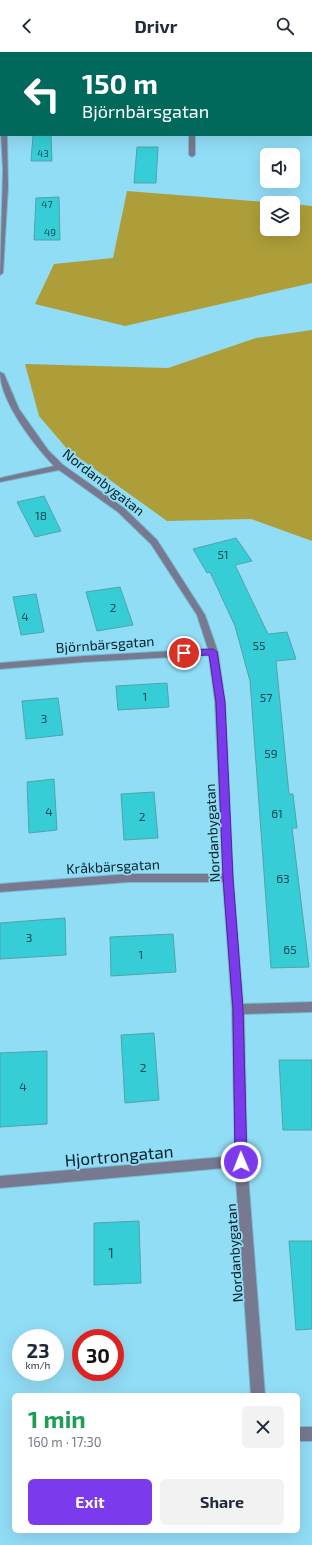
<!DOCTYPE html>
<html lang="en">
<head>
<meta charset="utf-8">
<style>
	:root { --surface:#fff; --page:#f2f2f3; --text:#1f2937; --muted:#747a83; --accent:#7c3aed }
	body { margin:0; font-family:"Exo 2",sans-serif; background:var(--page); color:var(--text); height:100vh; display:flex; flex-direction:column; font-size:15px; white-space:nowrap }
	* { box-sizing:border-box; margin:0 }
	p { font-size:13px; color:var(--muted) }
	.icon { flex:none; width:22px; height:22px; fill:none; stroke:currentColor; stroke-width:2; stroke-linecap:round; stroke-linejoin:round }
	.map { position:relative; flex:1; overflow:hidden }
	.drawer { position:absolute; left:12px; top:1341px; width:288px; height:140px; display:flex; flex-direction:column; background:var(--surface); border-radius:6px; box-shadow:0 4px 16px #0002 }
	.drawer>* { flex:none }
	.top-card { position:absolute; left:0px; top:0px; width:312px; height:84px; box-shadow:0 4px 16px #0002; background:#00695c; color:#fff; overflow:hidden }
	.fabs { position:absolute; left:260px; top:96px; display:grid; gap:8px }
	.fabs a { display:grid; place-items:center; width:40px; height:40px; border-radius:6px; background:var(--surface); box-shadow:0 4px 16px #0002; font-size:20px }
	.speed { position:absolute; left:12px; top:1277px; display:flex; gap:8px; font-size:20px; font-weight:700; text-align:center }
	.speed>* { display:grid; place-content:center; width:52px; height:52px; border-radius:50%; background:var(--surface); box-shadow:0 4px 16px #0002; line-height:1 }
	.speed small { font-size:10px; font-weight:400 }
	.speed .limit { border:6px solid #d22; background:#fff; color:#111 }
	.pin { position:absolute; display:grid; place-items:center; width:34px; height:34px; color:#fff; margin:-17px; border:2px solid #fff; border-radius:50%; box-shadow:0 1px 4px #0007 }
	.me { position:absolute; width:44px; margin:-22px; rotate:359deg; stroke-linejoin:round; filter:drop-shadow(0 0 3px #0008) }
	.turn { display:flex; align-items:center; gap:14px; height:84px; padding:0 16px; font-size:18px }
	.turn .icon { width:52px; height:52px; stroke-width:2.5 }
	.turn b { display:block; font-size:28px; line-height:34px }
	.round { display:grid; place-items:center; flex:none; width:42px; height:42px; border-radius:6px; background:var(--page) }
	.headline { display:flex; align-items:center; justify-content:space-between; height:68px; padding:0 16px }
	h1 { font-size:24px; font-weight:700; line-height:30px; color:#1e9e55 }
	.primary-button { display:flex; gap:8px; margin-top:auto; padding:8px 16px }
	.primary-button a { flex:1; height:46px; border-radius:6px; background:var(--accent); color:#fff; font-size:16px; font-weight:700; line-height:46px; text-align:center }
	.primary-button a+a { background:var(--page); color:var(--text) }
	header { display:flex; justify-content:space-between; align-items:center; height:52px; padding:0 16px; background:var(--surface); font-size:18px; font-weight:700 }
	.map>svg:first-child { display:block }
	.forest { fill:#ad9e39 }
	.building { fill:#36cdd6; stroke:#50a4a9 }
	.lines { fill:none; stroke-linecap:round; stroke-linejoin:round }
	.minor-casing { stroke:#78bbd1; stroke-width:2 }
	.minor { fill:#777991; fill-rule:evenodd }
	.route { fill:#7c3aed; stroke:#51269a }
	.labels { text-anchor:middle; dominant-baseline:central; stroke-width:3.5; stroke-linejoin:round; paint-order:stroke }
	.far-number-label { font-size:10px; fill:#0e4a54 }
	.number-label { font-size:12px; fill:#0e4a54 }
	.street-label { font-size:14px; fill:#001f28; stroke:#92ddf6 }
	.near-number-label { font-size:14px; fill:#0e4a54 }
	.near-street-label { font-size:17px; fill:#001f28; stroke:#92ddf6 }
</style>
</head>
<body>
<header><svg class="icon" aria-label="back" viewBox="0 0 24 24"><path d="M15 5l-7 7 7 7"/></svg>Drivr<svg class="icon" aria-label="search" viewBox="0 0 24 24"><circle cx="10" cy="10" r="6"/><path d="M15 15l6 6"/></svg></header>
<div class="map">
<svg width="312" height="1493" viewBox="0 0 312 1493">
	<rect width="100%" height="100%" fill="#92ddf6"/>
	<g class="forest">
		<polygon points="127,139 279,151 267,151 267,177 293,177 293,152 312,154 312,231 125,274 35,252 54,212 113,206"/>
		<polygon points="312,278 312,489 251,467 167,469 68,398 39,364 25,312 168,316 256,286"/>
	</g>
	<g class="building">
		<polygon points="33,83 51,83 52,109 31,109"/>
		<polygon points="137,95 158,95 156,131 134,131"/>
		<polygon points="59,145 60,188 34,188 36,146"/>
		<polygon points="44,444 61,479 35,485 17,450"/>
		<polygon points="236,486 252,509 235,513 268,582 287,580 296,607 276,609 289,742 293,742 297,776 292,776 309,915 271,916 250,629 235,574 210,520 207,521 193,497"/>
		<polygon points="120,535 133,573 97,579 86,540"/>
		<polygon points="36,542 44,580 21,583 13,545"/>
		<polygon points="167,631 169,655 118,658 116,634"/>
		<polygon points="58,646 63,683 26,687 22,649"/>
		<polygon points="54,727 57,778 29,781 27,730"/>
		<polygon points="154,740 158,786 124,788 121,742"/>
		<polygon points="65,866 66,903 0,907 0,871"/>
		<polygon points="173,882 176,920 111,924 110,885"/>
		<polygon points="154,981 159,1048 125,1051 121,983"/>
		<polygon points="47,999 47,1072 0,1075 0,1001"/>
		<polygon points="279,1008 312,1008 312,1078 283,1078"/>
		<polygon points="139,1169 141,1231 94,1233 94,1171"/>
		<polygon points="289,1189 312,1189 312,1277 296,1278"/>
	</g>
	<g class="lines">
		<g class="minor-casing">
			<g id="minor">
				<polygon points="144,0 155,0 156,1 145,1"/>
				<polygon points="0,35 1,36 1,45 0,44"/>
				<rect x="311" y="39" width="1" height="4"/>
				<polygon points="1,83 7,83 8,135 3,221 0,223 3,118"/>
				<polygon points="189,83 195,83 195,103 192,105 189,103"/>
				<path d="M0,320L4,322L19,357L48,398L63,413L124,456L157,488L205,563L218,600L225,650L233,826L243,952L312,950V960L244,962L247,1109L265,1343H251L235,1115L0,1136V1124L235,1104L232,957L223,830H129L0,840V832L129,822H223L215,650L209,603L84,610L0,617V611L84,604L208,597L197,563L151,492L118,460L59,418L0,430V426L54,414C34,393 0,349 0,320Z"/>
				<rect x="298" y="1375" width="14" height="14"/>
			</g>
		</g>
		<use href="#minor" class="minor"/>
	</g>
	<polygon class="route" points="213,597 217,600 225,650 233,826 243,957 247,1110 245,1113 241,1115 237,1113 235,1110 233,957 223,826 216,650 209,603 184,604 180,601 184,598"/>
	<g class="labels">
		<g class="far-number-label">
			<text x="43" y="101">43</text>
			<text x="47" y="152">47</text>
			<text x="50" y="180">49</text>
		</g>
		<g class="number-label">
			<text x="41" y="463">18</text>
			<text x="223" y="502">51</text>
			<text x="113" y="555">2</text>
			<text x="25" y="564">4</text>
			<text x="259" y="593">55</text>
			<text x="145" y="644">1</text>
			<text x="266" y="645">57</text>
			<text x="44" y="666">3</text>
			<text x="271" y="701">59</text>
			<text x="49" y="759">4</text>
			<text x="277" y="761">61</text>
			<text x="142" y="764">2</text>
			<text x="283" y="826">63</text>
			<text x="29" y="885">3</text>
			<text x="290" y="897">65</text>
			<text x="141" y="902">1</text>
			<text x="143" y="1015">2</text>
			<text x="23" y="1034">4</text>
		</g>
		<g class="street-label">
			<text transform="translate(104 430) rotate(38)">Nordanbygatan</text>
			<text transform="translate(105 592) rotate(-4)">Björnbärsgatan</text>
			<text transform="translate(212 781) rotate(-93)">Nordanbygatan</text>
			<text transform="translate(113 814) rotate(-3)">Kråkbärsgatan</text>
			<text transform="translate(234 1201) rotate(-94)">Nordanbygatan</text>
		</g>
		<g class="near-number-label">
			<text x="111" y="1200">1</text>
		</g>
		<g class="near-street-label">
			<text transform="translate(119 1103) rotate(-5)">Hjortrongatan</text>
		</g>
	</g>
</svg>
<div class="fabs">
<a><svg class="icon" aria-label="sound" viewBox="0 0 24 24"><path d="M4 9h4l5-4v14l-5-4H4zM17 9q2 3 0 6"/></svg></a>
<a><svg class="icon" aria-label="layers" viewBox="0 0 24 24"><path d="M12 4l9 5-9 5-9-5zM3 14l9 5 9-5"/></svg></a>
</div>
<div class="speed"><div>23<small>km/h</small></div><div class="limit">30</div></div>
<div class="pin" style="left:184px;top:601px;background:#d93025"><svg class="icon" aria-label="arrive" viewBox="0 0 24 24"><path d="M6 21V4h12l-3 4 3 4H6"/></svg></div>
<svg class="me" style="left:241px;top:1110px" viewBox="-20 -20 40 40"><circle r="17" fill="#7c3aed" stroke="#fff" stroke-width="3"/><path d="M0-11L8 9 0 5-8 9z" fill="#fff"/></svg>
<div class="top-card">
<div class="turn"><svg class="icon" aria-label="left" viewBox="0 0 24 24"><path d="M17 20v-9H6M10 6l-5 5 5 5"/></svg><div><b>150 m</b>Björnbärsgatan</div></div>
</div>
<section class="drawer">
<div class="headline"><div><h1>1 min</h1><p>160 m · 17:30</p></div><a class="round"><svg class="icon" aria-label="close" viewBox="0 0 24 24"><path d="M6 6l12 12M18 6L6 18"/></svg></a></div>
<div class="primary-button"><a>Exit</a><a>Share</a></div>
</section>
</div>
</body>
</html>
